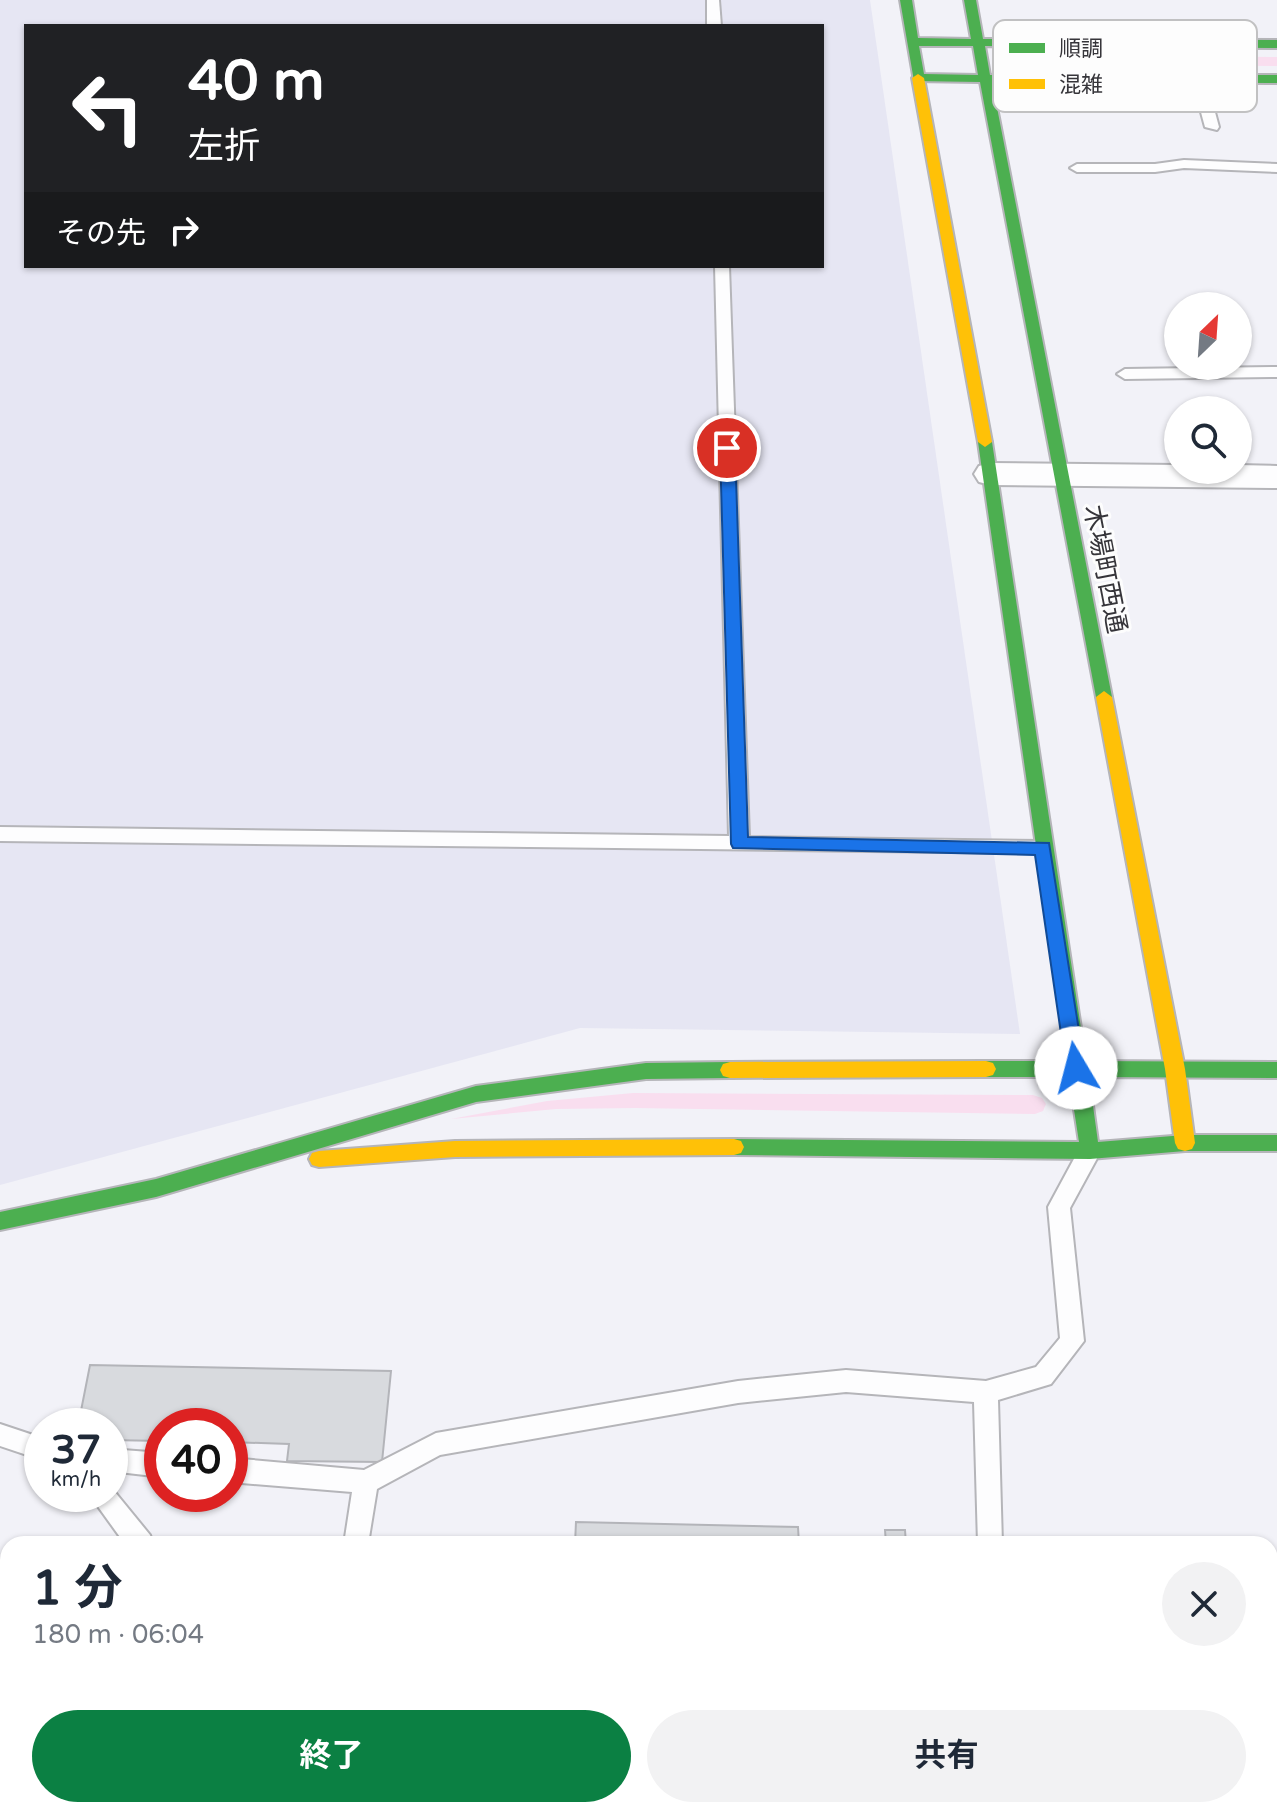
<!DOCTYPE html>
<html lang="ja">
<head>
<meta charset="utf-8">
<style>
	:root { --surface:#fff; --page:#f2f2f3; --text:#1f2937; --muted:#747a83; --accent:#0b8043 }
	body { margin:0; font-family:"Varela Round","Noto Sans JP",sans-serif; background:var(--page); color:var(--text); height:100vh; display:flex; flex-direction:column; font-size:30px; white-space:nowrap }
	* { box-sizing:border-box; margin:0 }
	p { font-size:26px; color:var(--muted) }
	.icon { flex:none; width:44px; height:44px; fill:none; stroke:currentColor; stroke-width:2; stroke-linecap:round; stroke-linejoin:round }
	.map { position:relative; flex:1; overflow:hidden }
	.details { position:absolute; left:0px; top:1536px; width:1278px; height:282px; display:flex; flex-direction:column; background:var(--surface); border-radius:24px 24px 0 0; box-shadow:0 2px 6px #0004 }
	.details>* { flex:none }
	.banner { position:absolute; left:24px; top:24px; width:800px; height:244px; border-radius:0px; box-shadow:0 2px 6px #0004; background:#202124; color:#fff; overflow:hidden }
	.needle { width:52px; rotate:25deg }
	.fabs { position:absolute; left:1164px; top:292px; display:grid; gap:16px }
	.fabs a { display:grid; place-items:center; width:88px; height:88px; border-radius:50%; background:var(--surface); box-shadow:0 2px 6px #0004; font-size:40px }
	.speed { position:absolute; left:24px; top:1408px; display:flex; gap:16px; font-size:40px; font-weight:700; text-align:center }
	.speed>* { display:grid; place-content:center; width:104px; height:104px; border-radius:50%; background:var(--surface); box-shadow:0 2px 6px #0004; line-height:1 }
	.speed small { font-size:20px; font-weight:400 }
	.speed .limit { border:12px solid #d22; background:#fff; color:#111 }
	.pin { position:absolute; display:grid; place-items:center; width:68px; height:68px; color:#fff; margin:-34px; border:4px solid #fff; border-radius:50%; box-shadow:0 2px 8px #0007 }
	.me { position:absolute; width:88px; margin:-44px; rotate:352deg; stroke-linejoin:round; filter:drop-shadow(0 0 6px #0008) }
	.turn { display:flex; align-items:center; gap:28px; height:168px; padding:0 32px; font-size:36px }
	.turn .icon { width:104px; height:104px; stroke-width:2.5 }
	.turn b { display:block; font-size:56px; line-height:68px }
	.then { display:flex; align-items:center; height:76px; padding:0 32px; background:#0003; gap:16px; font-size:30px }
	.round { display:grid; place-items:center; flex:none; width:84px; height:84px; border-radius:42px; background:var(--page) }
	.summary { display:flex; align-items:center; justify-content:space-between; height:136px; padding:0 32px }
	h1 { font-size:48px; font-weight:700; line-height:60px }
	.primary-button { display:flex; gap:16px; margin-top:auto; padding:16px 32px }
	.primary-button a { flex:1; height:92px; border-radius:48px; background:var(--accent); color:#fff; font-size:32px; font-weight:700; line-height:92px; text-align:center }
	.primary-button a+a { background:var(--page); color:var(--text) }
	.map>svg:first-child { display:block }
	.built { fill:#e6e6f3; fill-rule:evenodd }
	.green { fill:#f9deef }
	.building { fill:#d8dade; stroke:#b3b4b9; stroke-width:2 }
	.lines { fill:none; stroke-linecap:round; stroke-linejoin:round }
	.lane-casing { stroke:#b5b5b9; stroke-width:4 }
	.street-casing { stroke:#b5b5b9; stroke-width:4 }
	.fast-casing { stroke:#b5b5b9; stroke-width:4 }
	.slow-casing { stroke:#b5b5b9; stroke-width:4 }
	.lane { fill:#fdfdfe; fill-rule:evenodd }
	.street { fill:#fdfdfe; fill-rule:evenodd }
	.fast { fill:#4caf50; fill-rule:evenodd }
	.slow { fill:#ffc107; fill-rule:evenodd }
	.rail { stroke:#d7d7d9; stroke-width:7; stroke-dasharray:12 12; stroke-linecap:butt }
	.route { fill:#1a73e8; stroke:#114b97; stroke-width:2 }
	.labels { text-anchor:middle; dominant-baseline:central; stroke-width:6; stroke-linejoin:round; paint-order:stroke }
	.street-label { font-size:26px; fill:#36353a; stroke:#fdfdfd }
	.key { fill:#fdfdfd; stroke:#c1c1c2; stroke-width:2 }
	.key-label { font-size:22px; fill:#36353a }
</style>
</head>
<body>
<div class="map">
<svg width="1277" height="1817" viewBox="0 0 1277 1817">
	<rect width="100%" height="100%" fill="#f2f2f8"/>
	<path class="built" d="M0,0H870L1020,1034L580,1028L0,1185ZM26,26H822V266H26Z"/>
	<g class="green">
		<polygon points="1061,55 1277,57 1277,66 1063,64"/>
		<polygon points="633,1093 1033,1095 1042,1098 1046,1104 1043,1111 1035,1114 635,1108 556,1109 451,1119 547,1101"/>
	</g>
	<g class="building">
		<polygon points="90,1365 391,1371 382,1462 287,1461 289,1444 230,1442 230,1426 162,1426 162,1441 110,1440 110,1426 78,1426"/>
		<polygon points="576,1522 798,1527 799,1544 575,1544"/>
		<polygon points="885,1530 905,1530 906,1544 886,1544"/>
		<polygon points="429,1540 550,1542 428,1544"/>
		<rect x="0" y="1665" width="8" height="49"/>
	</g>
	<g class="lines">
		<g class="lane-casing">
			<g id="lane">
				<polygon points="707,0 719,0 721,26 707,26"/>
				<polygon points="1199,75 1206,79 1219,127 1217,130 1205,127 1192,79"/>
				<polygon points="1184,160 1277,164 1277,172 1184,168 1155,172 1077,172 1070,168 1077,164 1155,164"/>
				<polygon points="715,266 729,266 749,837 1043,841 1050,843 1053,848 1050,853 0,841 0,827 729,836"/>
				<polygon points="1277,367 1277,377 1125,379 1117,374 1125,369"/>
				<polygon points="1090,1142 1098,1144 1101,1151 1070,1208 1084,1341 1051,1384 998,1400 1002,1544 978,1544 974,1402 846,1392 738,1403 440,1455 377,1489 368,1544 344,1544 352,1492 230,1482 230,1458 364,1470 436,1433 738,1381 846,1370 986,1381 1036,1367 1060,1338 1048,1207 1082,1144"/>
				<polygon points="0,1424 42,1438 42,1460 0,1446"/>
				<polygon points="110,1449 162,1453 162,1477 110,1471"/>
				<polygon points="110,1486 150,1535 153,1544 125,1544 89,1494 110,1494"/>
				<rect x="1270" y="1599" width="7" height="26"/>
				<polygon points="0,1634 8,1637 8,1664 0,1661"/>
				<polygon points="467,1810 508,1810 505,1817 464,1817"/>
			</g>
		</g>
		<g class="street-casing">
			<polygon id="street" points="991,463 1178,465 1178,470 1238,470 1238,465 1277,466 1277,488 991,485 979,482 974,474 979,466"/>
		</g>
		<g class="fast-casing">
			<g id="fast">
				<path d="M900,0H912L918,38L971,39L964,0H976L983,39L1277,40V48L985,46L990,75H1277V83L992,82L1112,697L1104,703L1096,697L980,82L914,81ZM919,46H973L978,75L924,74Z"/>
				<polygon points="985,437 992,442 1086,1061 1277,1062 1277,1078 1089,1077 1098,1142 1185,1135 1277,1135 1277,1151 1185,1151 1090,1159 734,1155 727,1153 724,1147 727,1141 734,1139 1079,1142 1069,1077 986,1077 979,1075 976,1069 979,1063 986,1061 1067,1061 978,442"/>
				<polygon points="730,1062 737,1064 740,1070 737,1076 730,1078 646,1079 476,1102 156,1197 0,1230 0,1212 156,1179 476,1086 646,1063"/>
			</g>
		</g>
		<g class="slow-casing">
			<g id="slow">
				<polygon points="918,74 924,78 992,442 985,447 978,442 912,78"/>
				<polygon points="1104,691 1112,697 1185,1069 1195,1143 1192,1149 1185,1151 1178,1149 1175,1143 1165,1069 1096,697"/>
				<polygon points="986,1061 993,1063 996,1069 993,1075 986,1077 730,1078 723,1076 720,1070 723,1064 730,1062"/>
				<polygon points="734,1139 741,1141 744,1147 741,1153 734,1155 455,1157 319,1167 312,1165 309,1159 312,1153 319,1151 455,1141"/>
			</g>
		</g>
		<use href="#lane" class="lane"/>
		<use href="#street" class="street"/>
		<use href="#fast" class="fast"/>
		<use href="#slow" class="slow"/>
		<g class="rail">
			<polyline points="0,1585 8,1590"/>
			<polyline points="0,1600 8,1604"/>
			<polyline points="1270,1672 1277,1671"/>
			<polyline points="1270,1695 1277,1695"/>
			<polyline points="0,1759 8,1760"/>
			<polyline points="0,1807 8,1807"/>
			<polyline points="204,1817 250,1810"/>
			<polyline points="595,1817 615,1810"/>
		</g>
	</g>
	<polygon class="route" points="727,444 735,448 748,837 1049,843 1085,1068 1082,1074 1069,1074 1066,1068 1035,855 733,848 731,844 720,448"/>
	<g class="labels">
		<g class="street-label">
			<text transform="translate(1105 569) rotate(79)">木場町西通</text>
		</g>
	</g>
	<rect x="993" y="20" width="264" height="92" rx="12" class="key"/>
	<rect x="1009" y="43" width="36" height="10" fill="#4caf50"/>
	<rect x="1009" y="79" width="36" height="10" fill="#ffc107"/>
	<g class="key-label">
		<text x="1059" y="56">順調</text>
		<text x="1059" y="92">混雑</text>
	</g>
</svg>
<div class="fabs">
<a><svg class="needle" viewBox="-14 -14 28 28"><path d="M0-13l5 13h-10z" fill="#e53935"/><path d="M0 13l5-13h-10z" fill="#747a83"/></svg></a>
<a><svg class="icon" aria-label="search" viewBox="0 0 24 24"><circle cx="10" cy="10" r="6"/><path d="M15 15l6 6"/></svg></a>
</div>
<div class="speed"><div>37<small>km/h</small></div><div class="limit">40</div></div>
<div class="pin" style="left:727px;top:448px;background:#d93025"><svg class="icon" aria-label="arrive" viewBox="0 0 24 24"><path d="M6 21V4h12l-3 4 3 4H6"/></svg></div>
<svg class="me" style="left:1076px;top:1068px" viewBox="-20 -20 40 40"><circle r="19" fill="#fff"/><path d="M0-13L10 11 0 6-10 11z" fill="#1a73e8"/></svg>
<div class="banner">
<div class="turn"><svg class="icon" aria-label="left" viewBox="0 0 24 24"><path d="M17 20v-9H6M10 6l-5 5 5 5"/></svg><div><b>40 m</b>左折</div></div>
<div class="then">その先<svg class="icon" aria-label="right" viewBox="0 0 24 24"><path d="M7 20v-9h11M14 6l5 5-5 5"/></svg></div>
</div>
<section class="details">
<div class="summary"><div><h1>1 分</h1><p>180 m · 06:04</p></div><a class="round"><svg class="icon" aria-label="close" viewBox="0 0 24 24"><path d="M6 6l12 12M18 6L6 18"/></svg></a></div>
<div class="primary-button"><a>終了</a><a>共有</a></div>
</section>
</div>
</body>
</html>
